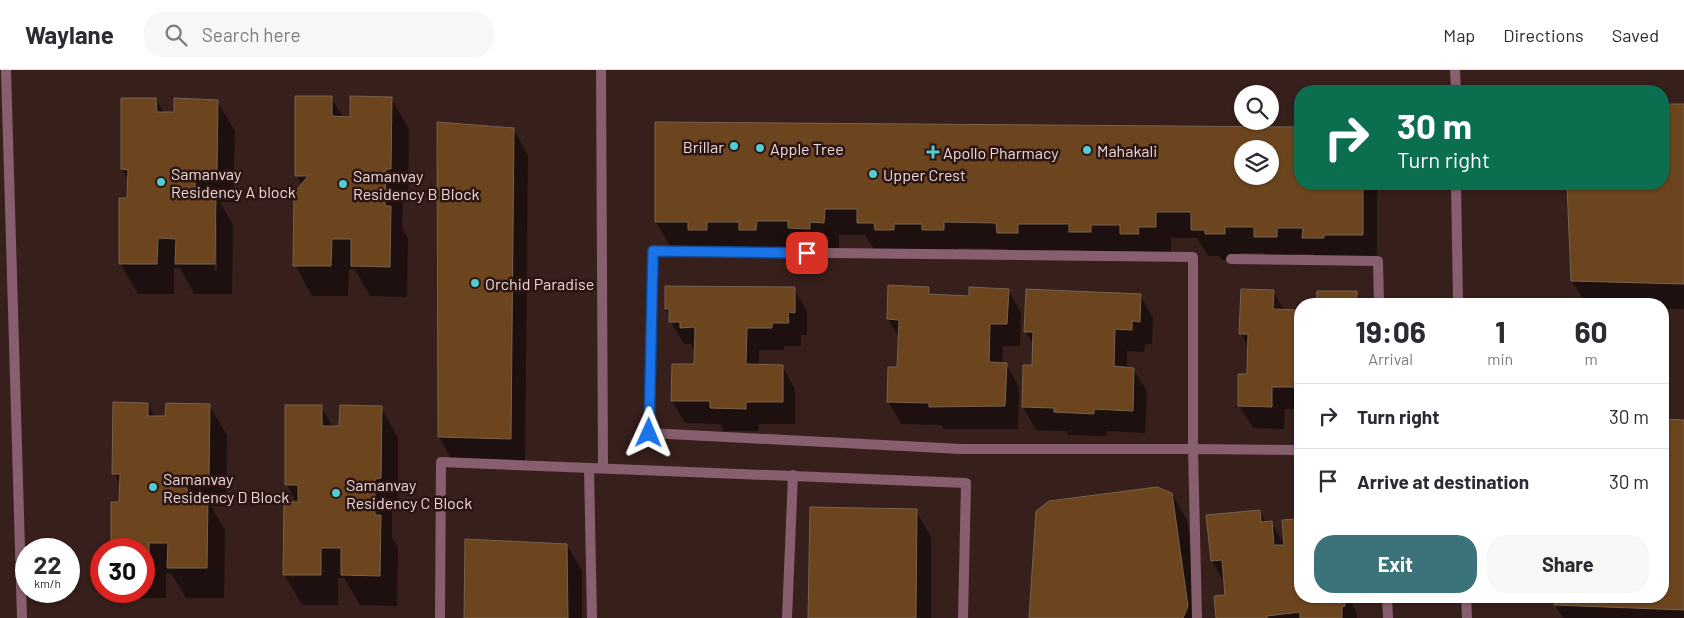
<!DOCTYPE html>
<html lang="en">
<head>
<meta charset="utf-8">
<style>
	:root { --surface:#fff; --page:#f7f7f7; --text:#2b2b33; --muted:#7c7c81; --line:#e1e1e2; --accent:#3c737a }
	body { margin:0; font-family:Barlow,sans-serif; background:var(--page); color:var(--text); height:100vh; display:flex; flex-direction:column; font-size:19px; white-space:nowrap }
	* { box-sizing:border-box; margin:0 }
	p { font-size:16px; color:var(--muted) }
	.icon { flex:none; width:28px; height:28px; fill:none; stroke:currentColor; stroke-width:2; stroke-linecap:round; stroke-linejoin:round }
	.map { position:relative; flex:1; overflow:hidden }
	.drawer { position:absolute; left:1294px; top:228px; width:375px; height:305px; display:flex; flex-direction:column; background:var(--surface); border-radius:20px; box-shadow:0 1px 4px #0004 }
	.drawer>* { flex:none }
	.guide { position:absolute; left:1294px; top:15px; width:375px; height:105px; border-radius:20px; box-shadow:0 1px 4px #0004; background:#0b6e4f; color:#fff; overflow:hidden }
	.tools { position:absolute; left:1234px; top:15px; display:grid; gap:10px }
	.tools a { display:grid; place-items:center; width:45px; height:45px; border-radius:50%; background:var(--surface); box-shadow:0 1px 4px #0004; font-size:25px }
	.speed { position:absolute; left:15px; top:468px; display:flex; gap:10px; font-size:25px; font-weight:700; text-align:center }
	.speed>* { display:grid; place-content:center; width:65px; height:65px; border-radius:50%; background:var(--surface); box-shadow:0 1px 4px #0004; line-height:1 }
	.speed small { font-size:12px; font-weight:400 }
	.speed .limit { border:8px solid #d22; background:#fff; color:#111 }
	.pin { position:absolute; display:grid; place-items:center; width:42px; height:42px; color:#fff; margin:-21px; border-radius:10px; box-shadow:0 2px 8px #0006 }
	.me { position:absolute; width:55px; margin:-28px; rotate:1deg; stroke-linejoin:round; filter:drop-shadow(0 0 4px #0008) }
	.turn { display:flex; align-items:center; gap:18px; height:105px; padding:0 20px; font-size:22px }
	.turn .icon { width:65px; height:65px; stroke-width:2.5 }
	.turn b { display:block; font-size:35px; line-height:42px }
	.eta { display:flex; justify-content:space-evenly; align-items:center; height:85px; text-align:center }
	.eta b { font-size:30px; font-weight:700; line-height:35px }
	.primary-button { display:flex; gap:10px; margin-top:auto; padding:10px 20px }
	.primary-button a { flex:1; height:58px; border-radius:20px; background:var(--accent); color:#fff; font-size:20px; font-weight:700; line-height:58px; text-align:center }
	.primary-button a+a { background:var(--page); color:var(--text) }
	ul { padding:0; list-style:none }
	li { display:flex; align-items:center; gap:15px; height:65px; padding:0 20px; border-top:1px solid var(--line) }
	li div { flex:1 }
	li b { display:block; font-size:19px }
	li em { font-style:normal }
	header { display:flex; align-items:center; gap:30px; box-sizing:border-box; height:70px; padding:0 25px; background:var(--surface); border-bottom:1px solid var(--line) }
	header strong { font-size:24px }
	nav { display:flex; gap:28px; margin-inline-start:auto; font-size:18px }
	.search { width:350px; height:45px; background:var(--page); display:flex; align-items:center; gap:12px; box-sizing:border-box; padding:0 18px; border-radius:20px; color:var(--muted); font-size:19px }
	.map>svg:first-child { display:block }
	.shadow { fill:#0007; fill-rule:evenodd }
	.building { fill:#6c451e; stroke:#76624f; fill-rule:evenodd }
	.lines { fill:none; stroke-linecap:round; stroke-linejoin:round }
	.minor { stroke:#875f6e; stroke-width:10 }
	.route-casing { stroke:#114b97; stroke-width:12 }
	.route { stroke:#1a73e8; stroke-width:9 }
	.poi-dot { fill:#51ccd1; stroke:#2c1512; stroke-width:2 }
	.labels { text-anchor:middle; dominant-baseline:central; stroke-width:5; stroke-linejoin:round; paint-order:stroke }
	.poi-label { font-size:16px; fill:#ead9d7; stroke:#2c1512; text-anchor:start }
</style>
</head>
<body>
<header>
<strong>Waylane</strong>
<div class="search"><svg class="icon" aria-label="search" viewBox="0 0 24 24"><circle cx="10" cy="10" r="6"/><path d="M15 15l6 6"/></svg>Search here</div>
<nav><a>Map</a><a>Directions</a><a>Saved</a></nav>
</header>
<div class="map">
<svg width="1684" height="548" viewBox="0 0 1684 548">
	<rect width="100%" height="100%" fill="#371f1b"/>
	<g class="shadow">
		<polygon points="331,27 343,48 351,48 391,28 409,59 408,129 403,130 402,158 408,168 407,227 370,226 355,199 349,199 348,226 312,226 295,195 302,115 296,105"/>
		<path d="M156,29L164,43H175L217,31L235,61L233,132H220L233,155L232,224H194L180,198H174V224H138L120,193L129,111L122,99ZM215,153H217V201L214,200Z"/>
		<polygon points="1684,35 1684,239 1662,239 1662,234 1586,234 1572,211 1568,114 1662,114"/>
		<polygon points="439,54 513,59 528,85 525,395 454,393 439,367"/>
		<path d="M1300,58V114H1377V191L1319,194L1313,184H1292L1291,193H1270L1264,183H1240V190H1222L1219,186H1208L1197,168H1171V183L1136,190L1132,181H1105L1086,188L1081,180H1033V189H1013L1007,179L958,178V186L874,179L865,165H839V179L805,184L801,177H771V186L671,178L656,152ZM1242,79H1270V106H1242Z"/>
		<polygon points="889,216 928,218 932,226 970,227 1008,220 1021,243 1020,276 1003,276 1002,294 1006,294 1019,317 1018,359 944,359 941,355 901,354 888,331 899,298 900,269 888,249"/>
		<polygon points="666,218 794,219 807,241 807,265 801,265 801,276 784,276 784,280 759,280 759,296 782,296 795,319 795,354 759,354 758,361 724,361 720,354 685,353 672,331 696,295 695,280 691,274 684,274 670,251 666,239"/>
		<polygon points="1273,221 1284,240 1300,241 1300,339 1285,339 1284,359 1253,358 1239,335 1249,305 1249,278 1241,263"/>
		<polygon points="1356,223 1363,234 1318,234"/>
		<polygon points="1140,225 1153,248 1152,274 1145,274 1144,282 1127,281 1127,298 1133,299 1147,321 1145,363 1107,361 1106,366 1068,365 1066,361 1036,360 1023,337 1025,296 1033,296 1034,276 1026,262"/>
		<polygon points="148,334 155,347 167,348 209,335 227,365 226,436 211,436 225,460 224,528 186,528 171,503 166,503 166,528 130,528 126,521 144,521 144,479 120,433 121,416 114,403"/>
		<polygon points="321,336 333,357 341,357 381,337 398,368 398,439 392,439 392,467 398,477 397,536 360,535 344,508 338,508 338,535 302,535 284,504 297,433 286,414"/>
		<polygon points="1684,351 1684,548 1563,548 1555,535 1662,526"/>
		<polygon points="1172,424 1187,450 1200,548 1030,548"/>
		<polygon points="1300,437 1300,526 1348,526 1356,541 1357,548 1218,548 1227,527 1225,514 1212,491 1207,446 1259,441 1266,453 1271,452 1286,478 1297,450"/>
		<polygon points="916,441 931,467 931,548 809,548"/>
		<polygon points="567,475 582,501 582,548 465,548"/>
	</g>
	<g class="building">
		<polygon points="295,26 332,26 332,46 350,47 350,26 392,27 391,99 386,99 385,136 391,136 390,197 351,196 351,169 332,169 331,196 293,196 294,123 308,106 295,106"/>
		<polygon points="121,28 156,28 157,42 174,42 174,28 218,30 217,102 195,101 195,123 216,123 215,194 175,194 176,169 158,168 157,194 119,194 119,128 127,128 128,100 121,99"/>
		<polygon points="1662,34 1684,34 1684,214 1571,211 1567,114 1662,114"/>
		<polygon points="437,52 514,58 511,369 438,367"/>
		<path d="M655,52L1300,57V114H1363V165H1324V168H1302L1303,158H1277V167H1254V157H1225V164H1205V160H1191V142H1156V157H1138L1139,164H1120V155H1091V162H1069V154H1018V163H997L996,153L944,152V160H922V154H894V160H875L874,153H857V139H825L824,153L810,152V159L788,158V151H757L756,160H739V152H707V160H688V152H655ZM1242,79H1270V106H1242Z"/>
		<polygon points="888,215 929,217 929,224 969,226 969,217 1009,219 1007,254 990,254 989,292 1007,293 1005,336 929,337 929,333 887,332 888,297 897,297 899,250 887,249"/>
		<polygon points="665,216 795,217 795,243 788,242 789,253 772,253 772,258 747,258 746,294 783,295 783,332 746,332 746,339 710,338 710,331 671,331 672,294 694,294 695,257 680,258 680,252 669,252 669,239 665,239"/>
		<polygon points="1026,219 1141,224 1140,252 1132,251 1132,260 1115,259 1114,296 1134,298 1133,341 1094,339 1094,344 1054,342 1054,338 1022,337 1023,295 1032,295 1033,262 1024,262"/>
		<polygon points="1241,219 1274,220 1273,239 1300,240 1300,317 1272,317 1272,337 1238,336 1238,304 1247,304 1248,264 1239,264"/>
		<polygon points="1317,221 1357,221 1357,234 1316,234"/>
		<polygon points="113,332 148,333 148,346 165,346 166,333 210,334 209,406 187,406 187,427 208,428 207,498 167,498 168,473 149,473 149,498 144,498 144,479 111,479 111,432 119,432 120,404 112,404"/>
		<polygon points="285,335 322,335 322,356 339,356 340,335 382,336 381,408 375,409 375,445 381,445 380,506 341,505 341,478 321,478 321,505 283,505 284,432 298,432 298,415 285,415"/>
		<polygon points="1662,349 1684,350 1684,540 1554,535 1555,526 1662,526"/>
		<polygon points="1157,417 1172,423 1188,536 1183,548 1029,548 1036,441 1049,431"/>
		<polygon points="1300,436 1300,526 1345,526 1345,536 1342,537 1342,548 1300,548 1300,542 1267,546 1267,548 1216,548 1214,526 1225,525 1222,490 1211,491 1206,445 1260,440 1261,452 1272,451 1274,475 1284,475 1282,450 1296,449 1295,437"/>
		<polygon points="810,437 917,439 916,548 808,548"/>
		<polygon points="465,469 567,474 568,548 464,548"/>
	</g>
	<g class="lines">
		<g class="minor">
			<polyline points="6,0 22,548"/>
			<polyline points="601,0 603,397"/>
			<polyline points="1455,0 1456,21"/>
			<polyline points="1456,114 1458,234"/>
			<polygon points="653,181 1193,187 1193,379 961,379 649,363"/>
			<polyline points="1231,189 1378,191 1379,234"/>
			<polyline points="589,398 592,548"/>
			<polyline points="1387,526 1388,548"/>
			<polyline points="1466,526 1467,548"/>
			<polyline points="440,548 441,392 966,413 963,548"/>
			<polyline points="787,548 793,405"/>
			<polyline points="1197,548 1193,379 1300,380"/>
		</g>
	</g>
	<g class="lines">
		<g class="route-casing">
			<polyline id="route" points="649,363 653,181 807,183"/>
		</g>
		<use href="#route" class="route"/>
	</g>
	<g class="poi-dot">
		<circle cx="734" cy="76" r="5"/>
		<circle cx="760" cy="78" r="5"/>
		<circle cx="1087" cy="80" r="5"/>
		<path d="M930.5 74.5h5v5h5v5h-5v5h-5v-5h-5v-5h5z"/>
		<circle cx="873" cy="104" r="5"/>
		<circle cx="161" cy="112" r="5"/>
		<circle cx="343" cy="114" r="5"/>
		<circle cx="475" cy="213" r="5"/>
		<circle cx="153" cy="417" r="5"/>
		<circle cx="336" cy="423" r="5"/>
	</g>
	<g class="labels">
		<g class="poi-label">
			<text x="724" y="76" text-anchor="end">Brillar</text>
			<text x="770" y="78">Apple Tree</text>
			<text x="1097" y="80">Mahakali</text>
			<text x="943" y="82">Apollo Pharmacy</text>
			<text x="171" y="103">Samanvay<tspan x="171" dy="18">Residency A block</tspan></text>
			<text x="883" y="104">Upper Crest</text>
			<text x="353" y="105">Samanvay<tspan x="353" dy="18">Residency B Block</tspan></text>
			<text x="485" y="213">Orchid Paradise</text>
			<text x="163" y="408">Samanvay<tspan x="163" dy="18">Residency D Block</tspan></text>
			<text x="346" y="414">Samanvay<tspan x="346" dy="18">Residency C Block</tspan></text>
		</g>
	</g>
</svg>
<div class="tools">
<a><svg class="icon" aria-label="search" viewBox="0 0 24 24"><circle cx="10" cy="10" r="6"/><path d="M15 15l6 6"/></svg></a>
<a><svg class="icon" aria-label="layers" viewBox="0 0 24 24"><path d="M12 4l9 5-9 5-9-5zM3 14l9 5 9-5"/></svg></a>
</div>
<div class="speed"><div>22<small>km/h</small></div><div class="limit">30</div></div>
<div class="pin" style="left:807px;top:183px;background:#d93025"><svg class="icon" aria-label="arrive" viewBox="0 0 24 24"><path d="M6 21V4h12l-3 4 3 4H6"/></svg></div>
<svg class="me" style="left:649px;top:363px" viewBox="-20 -20 40 40"><path d="M0-17L14 15 0 8-14 15z" fill="#1a73e8" stroke="#fff" stroke-width="4"/></svg>
<div class="guide">
<div class="turn"><svg class="icon" aria-label="right" viewBox="0 0 24 24"><path d="M7 20v-9h11M14 6l5 5-5 5"/></svg><div><b>30 m</b>Turn right</div></div>
</div>
<section class="drawer">
<div class="eta">
<div><b>19:06</b><p>Arrival</p></div>
<div><b>1</b><p>min</p></div>
<div><b>60</b><p>m</p></div>
</div>
<ul>
<li><svg class="icon" aria-label="right" viewBox="0 0 24 24"><path d="M7 20v-9h11M14 6l5 5-5 5"/></svg><div><b>Turn right</b></div><em>30 m</em></li>
<li><svg class="icon" aria-label="arrive" viewBox="0 0 24 24"><path d="M6 21V4h12l-3 4 3 4H6"/></svg><div><b>Arrive at destination</b></div><em>30 m</em></li>
</ul>
<div class="primary-button"><a>Exit</a><a>Share</a></div>
</section>
</div>
</body>
</html>
